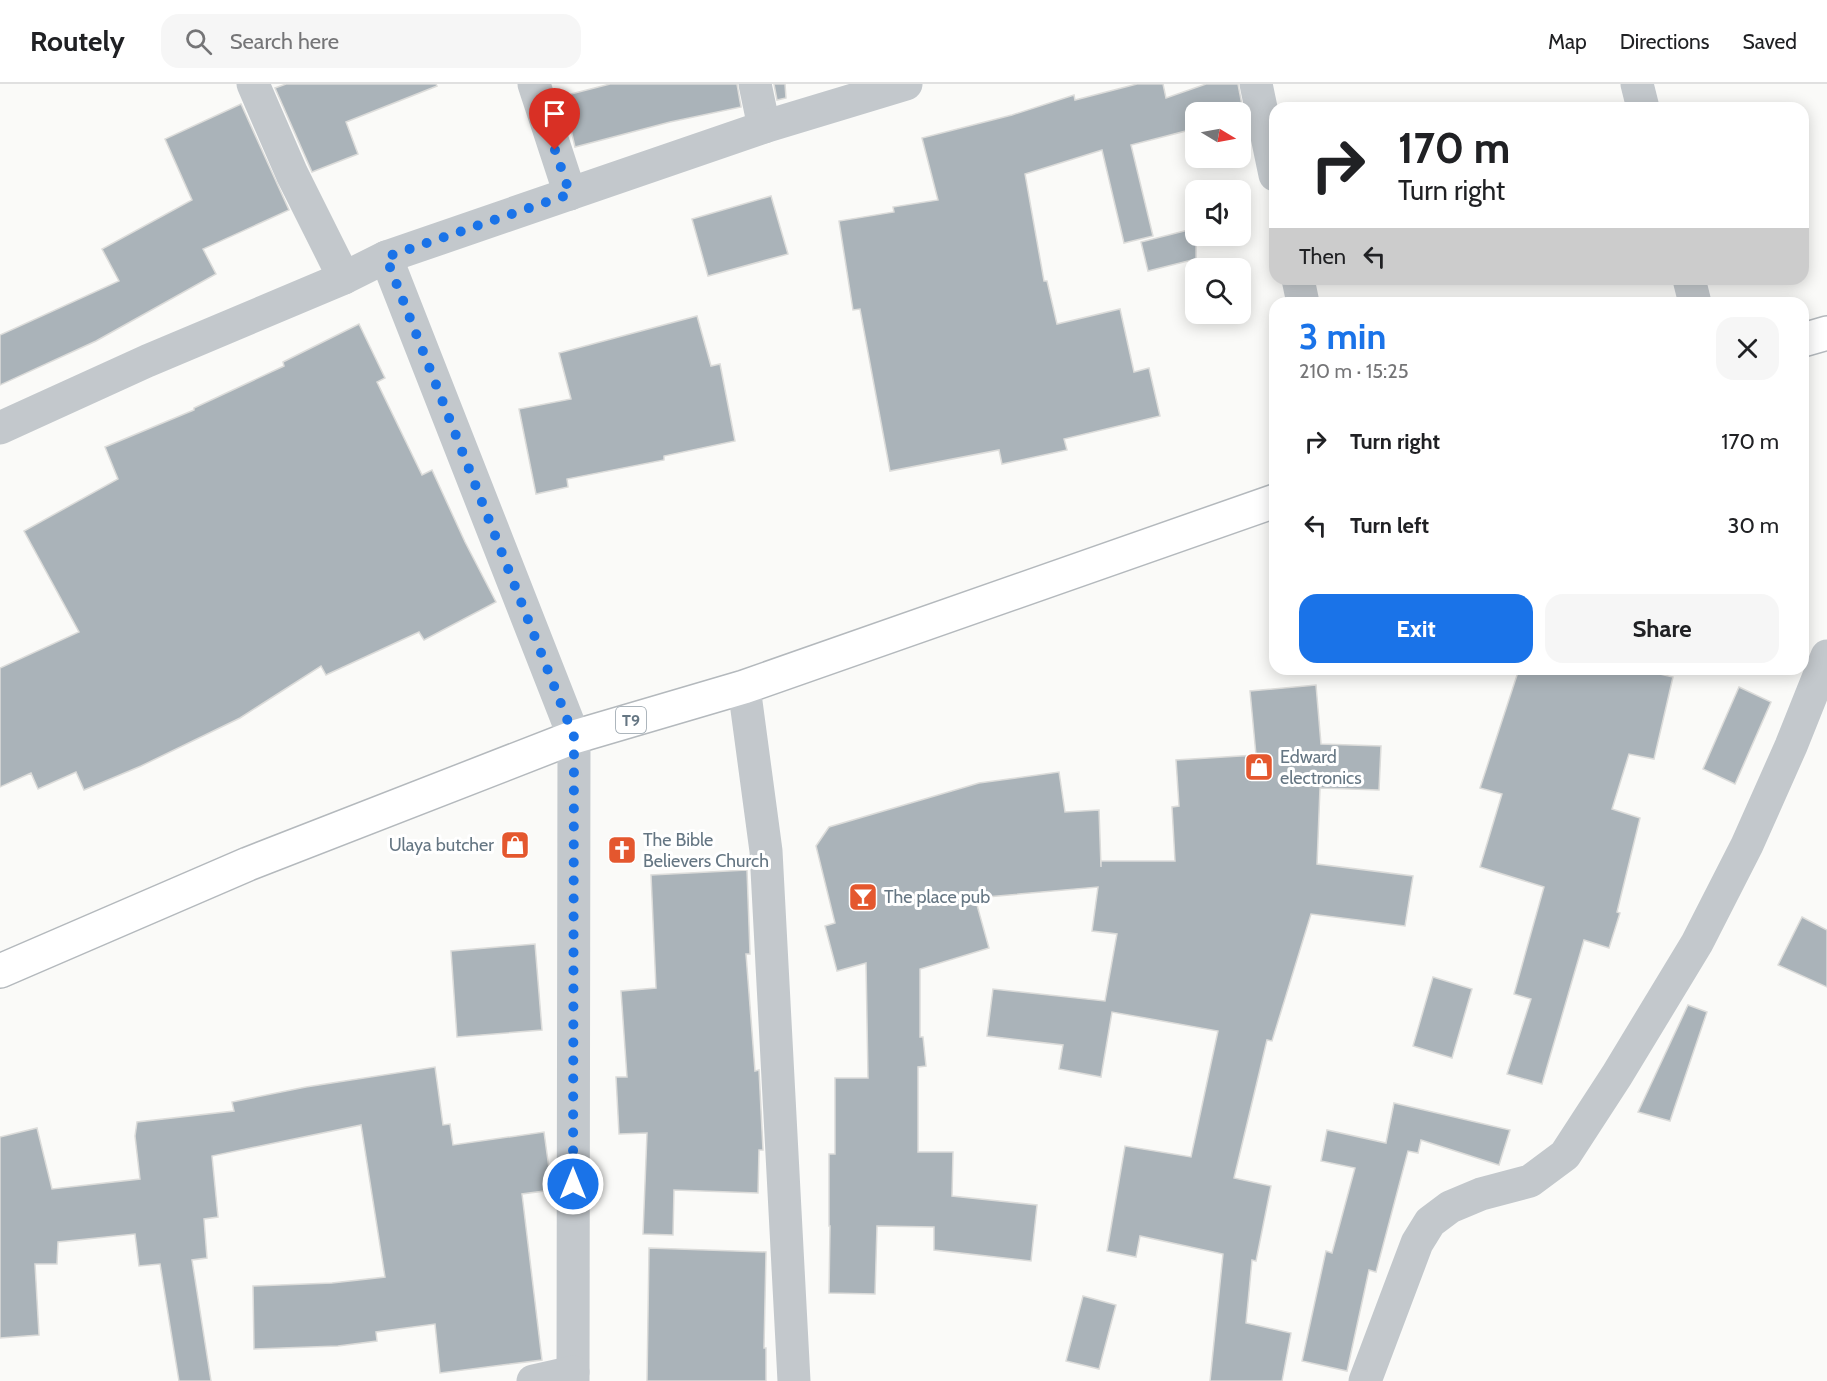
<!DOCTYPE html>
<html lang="en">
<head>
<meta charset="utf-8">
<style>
	:root { --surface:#fff; --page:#f6f6f6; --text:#202124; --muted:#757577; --line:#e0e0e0; --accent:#1a73e8 }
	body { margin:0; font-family:Cabin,sans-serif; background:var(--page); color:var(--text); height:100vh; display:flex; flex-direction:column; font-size:22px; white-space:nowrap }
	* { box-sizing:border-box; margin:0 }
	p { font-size:20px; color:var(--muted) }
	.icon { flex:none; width:33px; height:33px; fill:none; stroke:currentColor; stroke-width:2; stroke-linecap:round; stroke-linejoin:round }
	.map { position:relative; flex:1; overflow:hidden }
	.side { position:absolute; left:1269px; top:213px; width:540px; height:378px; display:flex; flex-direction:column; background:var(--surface); border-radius:18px; box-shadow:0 3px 15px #0003 }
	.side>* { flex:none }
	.top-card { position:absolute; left:1269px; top:18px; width:540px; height:183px; border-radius:18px; box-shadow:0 3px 15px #0003; background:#fff; color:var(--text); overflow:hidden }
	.needle { width:39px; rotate:100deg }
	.fabs { position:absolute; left:1185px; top:18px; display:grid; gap:12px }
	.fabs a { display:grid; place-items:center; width:66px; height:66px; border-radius:12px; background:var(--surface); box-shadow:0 3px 15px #0003; font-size:30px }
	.pin { position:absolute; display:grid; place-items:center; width:51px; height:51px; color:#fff; margin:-62px -26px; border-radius:50% 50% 50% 0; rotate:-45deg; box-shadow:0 0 6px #0007 }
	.pin .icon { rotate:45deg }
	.me { position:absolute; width:66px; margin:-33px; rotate:0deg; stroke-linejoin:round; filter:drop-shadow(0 0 4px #0008) }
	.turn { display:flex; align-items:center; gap:21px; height:126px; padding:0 30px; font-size:27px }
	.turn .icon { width:78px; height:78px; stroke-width:2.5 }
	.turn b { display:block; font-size:42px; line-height:51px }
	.then { display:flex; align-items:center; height:57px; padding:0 30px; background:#0003; gap:12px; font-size:22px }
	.round { display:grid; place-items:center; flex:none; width:63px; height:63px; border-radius:18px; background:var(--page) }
	.summary { display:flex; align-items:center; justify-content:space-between; height:102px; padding:0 30px }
	h1 { font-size:36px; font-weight:700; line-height:45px; color:var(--accent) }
	.action { display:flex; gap:12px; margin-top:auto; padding:12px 30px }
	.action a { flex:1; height:69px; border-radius:18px; background:var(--accent); color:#fff; font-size:24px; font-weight:700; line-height:69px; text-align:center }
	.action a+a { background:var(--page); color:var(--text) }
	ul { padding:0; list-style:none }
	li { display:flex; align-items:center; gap:18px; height:84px; padding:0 30px }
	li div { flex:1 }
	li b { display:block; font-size:22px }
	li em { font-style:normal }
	header { display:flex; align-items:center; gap:36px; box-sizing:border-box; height:84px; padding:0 30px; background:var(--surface); border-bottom:2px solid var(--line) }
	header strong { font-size:28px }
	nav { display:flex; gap:33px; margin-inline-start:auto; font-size:21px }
	.search { width:420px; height:54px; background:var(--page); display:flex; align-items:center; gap:15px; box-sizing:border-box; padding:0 21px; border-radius:18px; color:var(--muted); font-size:22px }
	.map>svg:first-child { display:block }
	.building { fill:#aab3b9; stroke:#dcdcda; stroke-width:1.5 }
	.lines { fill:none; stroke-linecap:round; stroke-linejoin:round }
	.highway-casing { stroke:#b4b9bd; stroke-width:36 }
	.minor { stroke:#c3c8cc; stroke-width:33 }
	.highway { stroke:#fff; stroke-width:33 }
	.route { stroke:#1a73e8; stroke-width:10; stroke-dasharray:0 18 }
	.labels { text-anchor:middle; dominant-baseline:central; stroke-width:6; stroke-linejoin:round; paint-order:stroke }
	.shield { fill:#fff; stroke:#939fa8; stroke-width:1.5 }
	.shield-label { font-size:16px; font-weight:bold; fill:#657683 }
	.poi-label { font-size:18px; fill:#657683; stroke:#fff; text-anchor:start }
</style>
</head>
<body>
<header>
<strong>Routely</strong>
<div class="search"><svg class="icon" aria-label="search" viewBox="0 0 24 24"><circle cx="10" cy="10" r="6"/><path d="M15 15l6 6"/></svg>Search here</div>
<nav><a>Map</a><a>Directions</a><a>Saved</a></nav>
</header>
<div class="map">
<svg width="1827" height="1297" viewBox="0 0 1827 1297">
	<rect width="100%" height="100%" fill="#fafaf8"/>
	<g class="building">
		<polygon points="286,0 436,0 437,2 346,38 358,70 312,88 275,4"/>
		<polygon points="610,0 737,0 741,23 670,38 575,63 563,12"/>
		<polygon points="774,0 785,0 786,14 777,16"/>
		<polygon points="1137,0 1163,0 1166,14 1206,0 1238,0 1245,37 1240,38 1240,28 1196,28 1196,53 1189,56 1186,47 1131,61 1153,152 1124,159 1102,66 1025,90 1044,197 1047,197 1057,240 1120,225 1134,288 1149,284 1160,332 1064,355 1067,366 1002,380 999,366 890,387 860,225 853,226 839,137 894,128 893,123 938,116 922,54 1012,31 1074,11 1075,16"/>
		<polygon points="241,20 289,126 203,165 216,190 96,257 0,301 0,251 119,197 102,165 192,116 165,55"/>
		<polygon points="771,112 788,170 708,192 692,135"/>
		<polygon points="1196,144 1196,175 1148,187 1141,158"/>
		<polygon points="697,232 711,282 720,280 735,357 664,372 664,376 567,395 568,403 536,410 519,325 571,315 559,269"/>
		<polygon points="359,240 385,294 377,298 422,391 432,386 465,458 496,518 424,556 419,548 326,591 321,582 240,634 141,682 84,706 76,688 38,705 31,689 0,703 0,584 79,548 24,447 118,395 105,363 194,326 194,324 284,282 283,278"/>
		<polygon points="1519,585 1638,585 1673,593 1654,675 1629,670 1612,725 1640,734 1617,828 1620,829 1609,864 1584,856 1542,1000 1507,990 1531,915 1514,910 1544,803 1480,783 1502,710 1480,704"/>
		<polygon points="1316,601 1321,660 1381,662 1379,706 1320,704 1317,780 1413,792 1405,842 1311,830 1272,957 1267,956 1234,1094 1271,1102 1256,1177 1252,1176 1246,1239 1291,1249 1282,1297 1210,1297 1223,1170 1140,1152 1136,1173 1107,1167 1125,1062 1191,1073 1218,947 1112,928 1101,993 1059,985 1063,961 987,952 993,905 1105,917 1117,850 1092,847 1098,803 975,814 989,864 920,885 920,953 923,953 926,982 918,983 918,1068 953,1068 952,1112 1037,1121 1031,1177 934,1166 934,1143 877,1142 875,1210 829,1209 830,1142 829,1142 829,1070 835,1070 835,994 868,994 866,879 837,887 825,842 835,839 816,762 829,743 979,699 1059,688 1065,728 1099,726 1101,783 1101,777 1175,777 1172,723 1179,722 1176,676 1256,671 1250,607"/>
		<polygon points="1739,603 1771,618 1735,700 1703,685"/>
		<polygon points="747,786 750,870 746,870 755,987 759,986 763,1066 759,1066 758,1109 674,1106 673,1151 643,1150 647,1049 619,1050 616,993 627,993 621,907 656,904 651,791"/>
		<polygon points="1802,833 1827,846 1827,903 1778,881"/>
		<polygon points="535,860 542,946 457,953 451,867"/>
		<polygon points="1433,893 1472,905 1452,974 1413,962"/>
		<polygon points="1688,921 1707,928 1670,1037 1638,1028"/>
		<polygon points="435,983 443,1041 450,1040 453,1061 544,1048 552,1106 522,1110 542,1276 440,1289 435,1240 376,1248 377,1257 338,1262 254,1265 253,1202 332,1199 385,1193 361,1041 212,1072 218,1133 204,1135 207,1174 192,1176 211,1297 179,1297 160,1180 139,1182 135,1150 58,1158 57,1180 35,1180 39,1251 0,1254 0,1053 37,1044 52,1105 140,1095 135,1052 137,1038 234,1027 232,1018 306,1003"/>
		<polygon points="1394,1019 1510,1046 1499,1081 1421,1056 1418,1069 1408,1067 1376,1188 1369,1186 1347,1287 1302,1277 1326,1167 1332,1169 1355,1084 1321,1077 1327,1046 1386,1059"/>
		<polygon points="649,1164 766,1168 764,1264 766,1264 766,1297 647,1297"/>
		<polygon points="1083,1212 1116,1221 1099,1285 1066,1277"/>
	</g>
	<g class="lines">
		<g class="highway-casing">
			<g id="highway">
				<polyline points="1803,256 1827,249"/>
				<polyline points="0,887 248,780 574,653 744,603 1275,417"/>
			</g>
		</g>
		<g class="minor">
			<polyline points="253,0 292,90 344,194"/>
			<polyline points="534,0 570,110"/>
			<polyline points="755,0 764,43"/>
			<polyline points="1256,0 1275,91"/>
			<polyline points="1637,0 1643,24"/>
			<polyline points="386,173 574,653 573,1297"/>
			<polyline points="1298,195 1303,219"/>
			<polyline points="1689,195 1695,219"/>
			<polyline points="0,344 147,277 344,194 386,173 764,43 906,0"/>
			<polyline points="744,603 766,767 794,1297"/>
			<polyline points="533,1297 573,1288"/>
			<polyline points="1365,1297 1417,1159 1430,1138 1450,1123 1481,1110 1530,1097 1565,1071 1617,991 1697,859 1747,761 1791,662 1827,572"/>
		</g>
		<use href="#highway" class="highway"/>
	</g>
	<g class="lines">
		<polyline class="route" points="555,66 570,110 386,173 574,653 573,1100"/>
	</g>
	<defs>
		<g id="shop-square" transform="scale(1.5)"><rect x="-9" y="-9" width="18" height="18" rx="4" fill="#e4572e" stroke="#fff"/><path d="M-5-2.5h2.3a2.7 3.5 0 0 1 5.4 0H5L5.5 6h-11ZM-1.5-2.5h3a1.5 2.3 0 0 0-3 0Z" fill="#fff"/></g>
		<g id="church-square" transform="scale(1.5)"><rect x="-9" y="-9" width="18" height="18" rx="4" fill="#e4572e" stroke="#fff"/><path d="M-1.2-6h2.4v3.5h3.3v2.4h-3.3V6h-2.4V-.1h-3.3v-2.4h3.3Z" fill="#fff"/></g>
		<g id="bar-square" transform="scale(1.5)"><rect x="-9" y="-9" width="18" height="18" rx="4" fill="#e4572e" stroke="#fff"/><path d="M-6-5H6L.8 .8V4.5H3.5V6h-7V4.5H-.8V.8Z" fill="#fff"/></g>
	</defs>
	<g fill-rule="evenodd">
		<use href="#shop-square" x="1259" y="683"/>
		<use href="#shop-square" x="515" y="761"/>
		<use href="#church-square" x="622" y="766"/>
		<use href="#bar-square" x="863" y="813"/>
	</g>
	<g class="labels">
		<rect class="shield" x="616" y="623" width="30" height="26" rx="4.5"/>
		<g class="shield-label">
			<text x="631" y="636">T9</text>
		</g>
		<g class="poi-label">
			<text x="1280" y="673">Edward<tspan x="1280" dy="21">electronics</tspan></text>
			<text x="643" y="756">The Bible<tspan x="643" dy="21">Believers Church</tspan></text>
			<text x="494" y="761" text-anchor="end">Ulaya butcher</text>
			<text x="884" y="813">The place pub</text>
		</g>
	</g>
</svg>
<div class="fabs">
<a><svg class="needle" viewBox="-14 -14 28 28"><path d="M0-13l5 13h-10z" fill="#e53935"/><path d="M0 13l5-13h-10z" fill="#757577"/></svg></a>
<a><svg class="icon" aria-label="sound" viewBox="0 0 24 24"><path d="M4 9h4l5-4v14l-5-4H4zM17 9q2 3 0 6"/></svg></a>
<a><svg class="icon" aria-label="search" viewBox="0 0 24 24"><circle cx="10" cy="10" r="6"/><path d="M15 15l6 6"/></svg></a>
</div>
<div class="pin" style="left:555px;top:66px;background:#d93025"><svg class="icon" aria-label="arrive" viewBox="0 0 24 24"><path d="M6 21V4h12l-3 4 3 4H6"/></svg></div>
<svg class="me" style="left:573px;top:1100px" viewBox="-20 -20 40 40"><circle r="17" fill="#1a73e8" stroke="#fff" stroke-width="3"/><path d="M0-11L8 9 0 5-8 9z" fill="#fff"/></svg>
<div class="top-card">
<div class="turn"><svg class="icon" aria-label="right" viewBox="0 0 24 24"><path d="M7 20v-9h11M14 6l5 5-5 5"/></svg><div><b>170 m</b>Turn right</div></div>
<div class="then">Then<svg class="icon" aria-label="left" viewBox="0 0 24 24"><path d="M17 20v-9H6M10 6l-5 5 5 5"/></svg></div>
</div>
<section class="side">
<div class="summary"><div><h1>3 min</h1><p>210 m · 15:25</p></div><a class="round"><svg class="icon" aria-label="close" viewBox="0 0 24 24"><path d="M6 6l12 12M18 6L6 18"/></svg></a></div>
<ul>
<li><svg class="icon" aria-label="right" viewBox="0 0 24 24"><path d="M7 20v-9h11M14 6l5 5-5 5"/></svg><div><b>Turn right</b></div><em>170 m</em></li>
<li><svg class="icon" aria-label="left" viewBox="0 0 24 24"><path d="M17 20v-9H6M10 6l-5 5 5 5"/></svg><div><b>Turn left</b></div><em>30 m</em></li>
</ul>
<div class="action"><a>Exit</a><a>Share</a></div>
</section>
</div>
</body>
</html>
